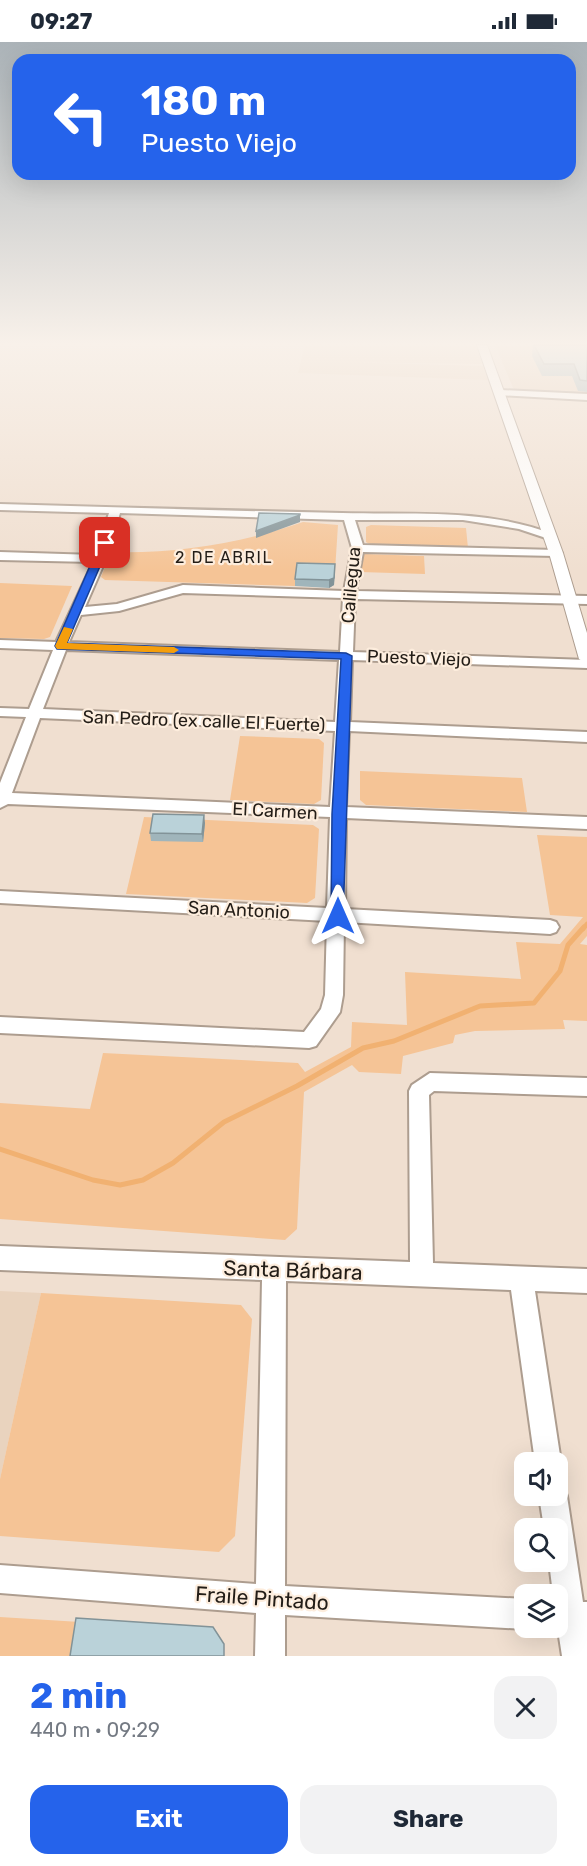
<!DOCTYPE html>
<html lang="en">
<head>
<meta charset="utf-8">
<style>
	:root { --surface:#fff; --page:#f2f2f3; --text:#1f2937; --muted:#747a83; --accent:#2563eb }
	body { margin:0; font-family:Rubik,sans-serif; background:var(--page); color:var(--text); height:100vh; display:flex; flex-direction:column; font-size:22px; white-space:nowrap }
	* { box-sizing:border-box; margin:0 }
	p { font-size:20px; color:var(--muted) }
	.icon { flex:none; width:33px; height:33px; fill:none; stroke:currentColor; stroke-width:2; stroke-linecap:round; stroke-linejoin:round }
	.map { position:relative; height:1614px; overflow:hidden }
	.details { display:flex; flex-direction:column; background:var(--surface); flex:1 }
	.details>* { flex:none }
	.guide { position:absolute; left:12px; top:12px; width:564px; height:126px; border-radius:18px; box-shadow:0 6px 24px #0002; background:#2563eb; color:#fff; overflow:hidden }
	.buttons { position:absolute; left:514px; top:1410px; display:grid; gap:12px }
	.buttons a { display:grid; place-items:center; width:54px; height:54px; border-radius:12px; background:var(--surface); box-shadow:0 6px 24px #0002; font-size:30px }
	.pin { position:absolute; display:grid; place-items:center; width:51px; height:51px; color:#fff; margin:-26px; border-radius:12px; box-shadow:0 3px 9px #0006 }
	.me { position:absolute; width:66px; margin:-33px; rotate:0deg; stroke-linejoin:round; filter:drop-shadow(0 0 4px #0008) }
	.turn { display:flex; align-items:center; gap:21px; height:126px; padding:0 30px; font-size:27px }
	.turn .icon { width:78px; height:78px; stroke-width:2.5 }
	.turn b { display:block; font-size:42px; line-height:51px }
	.round { display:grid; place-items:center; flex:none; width:63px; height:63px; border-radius:18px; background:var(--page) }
	.summary { display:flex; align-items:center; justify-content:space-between; height:102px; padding:0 30px }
	h1 { font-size:36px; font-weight:700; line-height:45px; color:var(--accent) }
	.button { display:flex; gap:12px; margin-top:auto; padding:12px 30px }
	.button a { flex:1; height:69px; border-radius:18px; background:var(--accent); color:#fff; font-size:24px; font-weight:700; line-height:69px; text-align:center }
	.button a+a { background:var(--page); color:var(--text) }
	.status { display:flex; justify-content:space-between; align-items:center; height:42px; padding:0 30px; background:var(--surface); direction:ltr }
	.status svg { height:16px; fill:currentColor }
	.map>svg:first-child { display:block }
	.built { fill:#e9d3be }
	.green { fill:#f5c496 }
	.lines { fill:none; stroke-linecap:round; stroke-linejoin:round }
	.stream-far1 { stroke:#f1b171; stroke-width:4.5 }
	.stream { stroke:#f1b171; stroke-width:5 }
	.minor-casing { stroke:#ad9d8f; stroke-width:4 }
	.tertiary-casing { stroke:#ad9d8f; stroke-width:2 }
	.minor { fill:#fff; fill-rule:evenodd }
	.tertiary { fill:#fff; fill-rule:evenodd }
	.wall { fill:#a0b5bb }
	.shaded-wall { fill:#829398 }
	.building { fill:#bad2d9; stroke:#829398; stroke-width:1.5 }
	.route { fill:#2563eb; stroke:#184099; stroke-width:1.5 }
	.slow { fill:#f59e0b }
	.labels { text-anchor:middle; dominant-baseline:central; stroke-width:4.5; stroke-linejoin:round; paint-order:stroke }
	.far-neighbourhood-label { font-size:16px; letter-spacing:1.5px; fill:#231d17; stroke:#fdeddd }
	.street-label { font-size:18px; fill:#231d17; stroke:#fdeddd }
	.near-street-label { font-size:21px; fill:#231d17; stroke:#fdeddd }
</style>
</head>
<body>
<div class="status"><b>09:27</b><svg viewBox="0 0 49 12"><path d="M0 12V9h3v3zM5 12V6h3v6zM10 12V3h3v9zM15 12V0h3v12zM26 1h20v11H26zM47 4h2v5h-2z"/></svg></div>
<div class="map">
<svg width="587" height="1614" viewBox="0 0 587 1614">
	<rect width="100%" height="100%" fill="#f0dfd0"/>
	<g class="built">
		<polygon points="305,303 476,303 482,322 337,320 483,324 488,338 298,331"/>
		<polygon points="495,303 587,303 587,351 514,348"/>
		<polygon points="0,1249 41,1251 0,1437"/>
	</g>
	<g class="green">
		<path d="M303,480L338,483L335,529L297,528L295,544L105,538L101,535L111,510C176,512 242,501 303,480Z"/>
		<polygon points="371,483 466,486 468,506 371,503 366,500 366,485"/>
		<polygon points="365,512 424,514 425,532 360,530 360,514"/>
		<polygon points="0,541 72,544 50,595 44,597 0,596"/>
		<polygon points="240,694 319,697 324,701 321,758 314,762 230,758"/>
		<polygon points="360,729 522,736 527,770 366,763 360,758"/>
		<polygon points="144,775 313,783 319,787 315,856 307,861 126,852"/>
		<polygon points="537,793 587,795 587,894 580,902 587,903 587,979 563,978 565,987 475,989 455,993 453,1001 403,1014 401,1032 359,1030 352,1023 304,1050 297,1187 285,1198 0,1177 0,1061 90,1067 103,1011 298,1021 305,1030 351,1005 352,980 407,983 405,930 521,937 516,900 560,902 583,875 550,873"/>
		<polygon points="41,1251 241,1263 252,1277 235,1494 219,1510 0,1494 0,1437"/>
		<polygon points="0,1575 80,1580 75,1614 0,1614"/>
	</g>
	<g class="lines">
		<polyline class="stream-far1" points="583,887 587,882"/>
		<polyline class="stream" points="0,1107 93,1138 120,1143 143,1138 173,1121 224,1080 297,1044 363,1006 394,999 480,964 534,961 560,929 568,903 584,885"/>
		<g class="minor-casing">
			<g id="minor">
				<polygon points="500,348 587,352 587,358 497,353 497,349"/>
				<path d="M0,462C114,465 228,469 342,471C414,473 483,466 553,492L555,494L549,497L519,487L463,478H355L363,503L556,508L562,511L556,514L363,510L356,549L587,554V562L355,557L353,610L587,618V626L352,618L350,680L587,690V700L349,689L346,765L587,775V787L346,776L345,867L550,878L556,880L559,885L556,890L550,892L344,880L343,953L340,970L316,1004L309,1006L0,991V975L304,990L321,967L325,953L327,879L0,861V849L327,866L330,775L8,762L0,766V741L26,675L0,674V666L29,667L53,608L0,606V598L56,600L93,520L0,518V510L95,513L109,471L0,468ZM120,471L344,478L352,506L344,549L183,543L117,562L85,565L106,517ZM183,551L343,556L340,610L69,600L81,573L119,569ZM66,608L339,618L335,680L43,667ZM40,676L335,689L330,765L12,751Z"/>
				<polygon points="430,1031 587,1036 587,1054 434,1049 429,1053 433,1221 587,1227 587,1251 535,1249 561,1420 558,1428 558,1420 535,1420 511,1248 286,1239 285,1544 525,1557 525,1586 527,1586 525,1587 285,1573 285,1614 255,1614 256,1571 0,1551 0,1523 256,1542 262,1238 0,1228 0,1204 410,1220 409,1049 412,1043"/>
				<polygon points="558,1443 563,1444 567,1454 583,1560 587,1560 587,1614 562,1614 558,1588 553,1586 558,1586 558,1552 553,1552 549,1520 558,1520 558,1486 544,1486 539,1454 558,1454"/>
			</g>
		</g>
		<g class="tertiary-casing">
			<polygon id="tertiary" points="477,303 487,303 563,511 587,591 587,622 579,617 549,511"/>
		</g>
		<use href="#minor" class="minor"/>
		<use href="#tertiary" class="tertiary"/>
	</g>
	<g class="wall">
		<polygon points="532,303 587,303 587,350 578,349 572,334 542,334 532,314 533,306"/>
		<polygon points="335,522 334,543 329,546 295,544 295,537"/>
		<polygon points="205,781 203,800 151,799 150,791"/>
	</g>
	<g class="shaded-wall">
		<polygon points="300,473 300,480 256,496 256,489"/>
		<polygon points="335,529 334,543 329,546 329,538"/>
		<polygon points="204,773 205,781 203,800 202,792"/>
	</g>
	<g class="building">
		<polygon points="534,303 587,303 587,339 580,338 574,322 544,322"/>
		<polygon points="259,471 300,472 300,473 256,489"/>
		<polygon points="297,521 335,522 334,536 329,538 295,537"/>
		<polygon points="153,772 204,773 202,792 150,791"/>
		<polygon points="76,1576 213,1585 224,1602 224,1614 70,1614"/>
	</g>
	<linearGradient id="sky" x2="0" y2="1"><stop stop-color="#abb3b8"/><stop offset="0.57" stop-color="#f8f1ea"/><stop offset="1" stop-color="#f8f1ea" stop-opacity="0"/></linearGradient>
	<rect width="587" height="529" fill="url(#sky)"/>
	<polygon class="route" points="105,498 110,501 67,601 346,611 352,614 343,877 338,879 331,874 332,772 341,617 57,607 55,604 100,501"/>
	<polygon class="slow" points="64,585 73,587 67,601 174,605 179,608 174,611 57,607 55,604"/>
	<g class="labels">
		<g class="far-neighbourhood-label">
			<text x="224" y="515">2 DE ABRIL</text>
		</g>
		<g class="street-label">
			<text transform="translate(351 543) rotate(-85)">Calilegua</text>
			<text transform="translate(419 616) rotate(2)">Puesto Viejo</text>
			<text transform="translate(204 679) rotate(2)">San Pedro (ex calle El Fuerte)</text>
			<text transform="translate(275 769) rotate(3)">El Carmen</text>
			<text transform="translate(239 868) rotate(3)">San Antonio</text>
		</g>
		<g class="near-street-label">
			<text transform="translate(293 1228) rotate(2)">Santa Bárbara</text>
			<text transform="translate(262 1556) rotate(4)">Fraile Pintado</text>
		</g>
	</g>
</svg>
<div class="buttons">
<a><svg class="icon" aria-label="sound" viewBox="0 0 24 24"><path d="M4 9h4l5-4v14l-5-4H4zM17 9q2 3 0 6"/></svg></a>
<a><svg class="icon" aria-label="search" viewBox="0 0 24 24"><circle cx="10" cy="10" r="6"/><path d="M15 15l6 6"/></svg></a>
<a><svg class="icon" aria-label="layers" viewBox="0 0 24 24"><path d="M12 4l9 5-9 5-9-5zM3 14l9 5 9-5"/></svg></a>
</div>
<div class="pin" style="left:105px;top:501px;background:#d93025"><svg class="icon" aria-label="arrive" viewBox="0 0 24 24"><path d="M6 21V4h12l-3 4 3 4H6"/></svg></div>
<svg class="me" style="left:338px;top:874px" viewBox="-20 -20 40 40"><path d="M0-17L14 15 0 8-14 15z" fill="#2563eb" stroke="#fff" stroke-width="4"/></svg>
<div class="guide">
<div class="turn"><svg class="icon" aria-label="left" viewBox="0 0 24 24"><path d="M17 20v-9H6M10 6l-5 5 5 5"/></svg><div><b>180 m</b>Puesto Viejo</div></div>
</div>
</div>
<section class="details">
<div class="summary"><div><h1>2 min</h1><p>440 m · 09:29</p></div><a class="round"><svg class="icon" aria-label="close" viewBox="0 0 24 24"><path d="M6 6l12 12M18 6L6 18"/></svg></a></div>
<div class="button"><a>Exit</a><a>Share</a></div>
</section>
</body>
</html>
